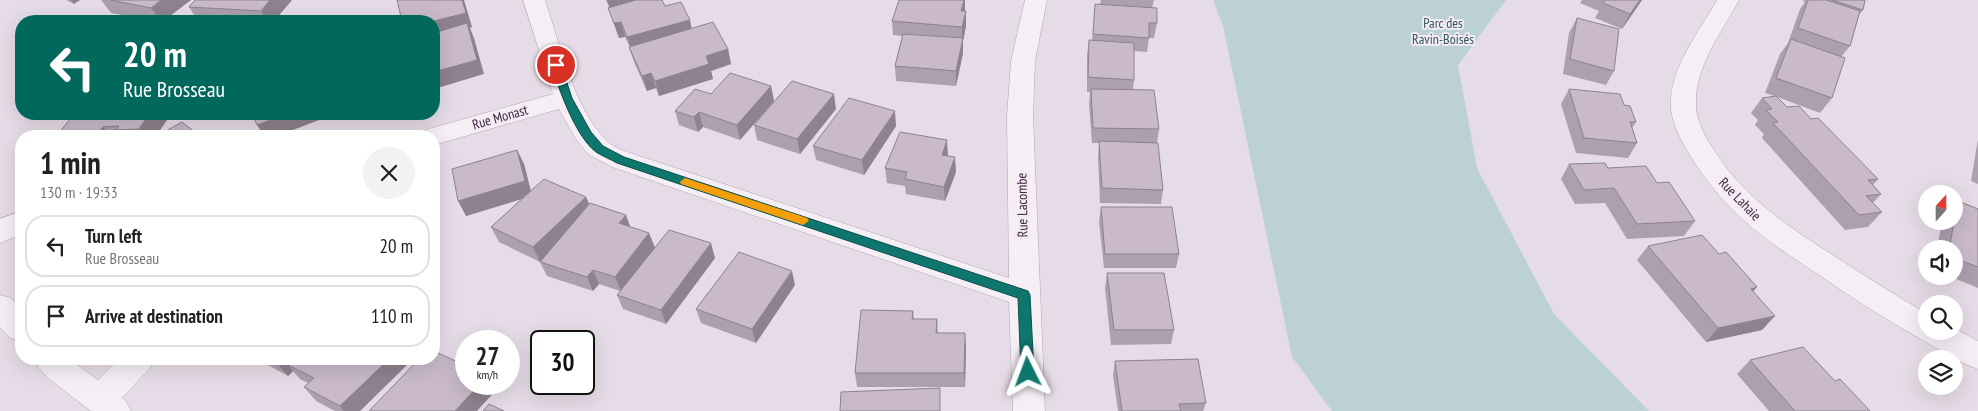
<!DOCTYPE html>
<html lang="en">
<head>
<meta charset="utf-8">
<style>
	:root { --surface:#fff; --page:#f2f2f2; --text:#202124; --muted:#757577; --line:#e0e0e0 }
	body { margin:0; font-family:"PT Sans Narrow",sans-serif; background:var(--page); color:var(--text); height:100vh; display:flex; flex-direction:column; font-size:19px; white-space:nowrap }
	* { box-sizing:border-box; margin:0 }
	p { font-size:16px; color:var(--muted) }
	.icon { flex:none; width:28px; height:28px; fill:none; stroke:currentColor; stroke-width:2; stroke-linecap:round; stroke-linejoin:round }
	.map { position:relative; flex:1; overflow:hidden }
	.drawer { position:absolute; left:15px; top:130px; width:425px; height:235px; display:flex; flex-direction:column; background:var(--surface); border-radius:20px; box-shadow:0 5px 20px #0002 }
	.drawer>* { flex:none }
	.banner { position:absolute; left:15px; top:15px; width:425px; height:105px; border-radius:20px; box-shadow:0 5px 20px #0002; background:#00695c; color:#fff; overflow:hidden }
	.needle { width:32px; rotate:21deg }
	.tools { position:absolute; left:1918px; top:185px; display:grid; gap:10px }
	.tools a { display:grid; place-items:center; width:45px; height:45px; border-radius:50%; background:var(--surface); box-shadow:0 5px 20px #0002; font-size:25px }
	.speed { position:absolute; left:455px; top:330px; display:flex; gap:10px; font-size:25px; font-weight:700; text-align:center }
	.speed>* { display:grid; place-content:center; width:65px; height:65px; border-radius:50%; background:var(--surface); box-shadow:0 5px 20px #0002; line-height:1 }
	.speed small { font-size:12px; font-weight:400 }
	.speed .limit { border:2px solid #111; border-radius:8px; background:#fff; color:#111 }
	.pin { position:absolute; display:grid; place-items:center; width:42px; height:42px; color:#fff; margin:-21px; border:2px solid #fff; border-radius:50%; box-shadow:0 1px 5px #0007 }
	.me { position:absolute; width:55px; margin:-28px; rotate:357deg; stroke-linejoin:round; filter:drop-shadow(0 0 4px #0008) }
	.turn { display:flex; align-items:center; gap:18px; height:105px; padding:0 25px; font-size:22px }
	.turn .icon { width:65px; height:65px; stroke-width:2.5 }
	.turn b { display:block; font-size:35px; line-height:42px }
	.round { display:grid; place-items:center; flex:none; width:52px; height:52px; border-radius:26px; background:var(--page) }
	.overview { display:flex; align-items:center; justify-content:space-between; height:85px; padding:0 25px }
	h1 { font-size:30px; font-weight:700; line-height:38px }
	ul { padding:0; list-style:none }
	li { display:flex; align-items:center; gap:15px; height:62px; margin:0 10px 8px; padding:0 15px; border:2px solid var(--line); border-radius:20px }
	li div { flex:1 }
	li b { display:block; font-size:19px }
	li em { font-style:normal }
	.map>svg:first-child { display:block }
	.green { fill:#bcd1d2 }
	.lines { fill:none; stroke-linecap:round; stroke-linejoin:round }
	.street-casing { stroke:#b3a5b4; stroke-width:1 }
	.street { fill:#f5eef5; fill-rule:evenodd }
	.wall { fill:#ad9fae }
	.shaded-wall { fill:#8d828d }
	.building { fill:#c9b9ca; stroke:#8d828d }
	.route { fill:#0f766e; stroke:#0a4d48 }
	.slow { fill:#f59e0b }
	.labels { text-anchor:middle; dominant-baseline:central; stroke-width:4; stroke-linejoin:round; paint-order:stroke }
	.park-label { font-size:14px; fill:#31575b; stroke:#f4ebf5 }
	.street-label { font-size:14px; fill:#3c253e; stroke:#f4ebf5 }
</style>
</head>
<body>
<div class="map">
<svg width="1978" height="411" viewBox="0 0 1978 411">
	<rect width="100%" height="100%" fill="#e6dce7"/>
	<polygon class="green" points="1213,0 1506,0 1458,65 1477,168 1554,314 1649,411 1332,411 1292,357 1223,26"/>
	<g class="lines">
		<g class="street-casing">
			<g id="street">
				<path d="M523,0H545C560,44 573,108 607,141C613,147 622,150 630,153L1009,278L1007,116L1011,61L1025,0H1047L1035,61L1033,116L1045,411H1013L1009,302L612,167L588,154L576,139L559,109L434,145V136H421L425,130L553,94Z"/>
				<path d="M1717,0H1739C1723,30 1696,65 1696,101C1695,117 1703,133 1712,147C1744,200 1794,230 1845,263C1872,280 1899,298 1926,313V331H1954V328L1978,341V369L1967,365C1918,338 1871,311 1825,279C1767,241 1725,214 1688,152C1679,136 1669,118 1671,99C1673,64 1700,30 1717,0Z"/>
				<polygon points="21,211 21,234 0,243 0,219"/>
				<polygon points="0,295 11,298 21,309 21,341 10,338 0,327"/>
				<polygon points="35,359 69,359 98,380 119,359 155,359 150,368 122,398 126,401 131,411 91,411 48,378 39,368"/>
			</g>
		</g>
		<use href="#street" class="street"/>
	</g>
	<g class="wall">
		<polygon points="66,0 80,0 74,4"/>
		<polygon points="101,0 191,0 163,21 156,21 111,13"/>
		<polygon points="195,0 292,0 274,21 198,21 189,7"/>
		<polygon points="606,0 662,0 665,6 692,28 728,49 731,64 711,71 713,79 659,96 656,88 647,91 634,62 629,47 630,47 625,37 619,38 613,22 608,8 609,7"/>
		<polygon points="1101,0 1154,0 1152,8 1157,23 1154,38 1149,38 1147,52 1134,51 1134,80 1133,90 1159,129 1157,143 1163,190 1161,204 1100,203 1098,156 1099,143 1092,143 1089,104 1090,92 1087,92 1087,55 1089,40 1092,41 1095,4 1100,4"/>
		<polygon points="1582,0 1642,0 1622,29 1595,18 1599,11 1580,3"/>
		<polygon points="1804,0 1865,0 1863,10 1859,15 1850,46 1841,57 1832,98 1820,113 1777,97 1787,107 1811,119 1878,179 1873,185 1881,194 1873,203 1882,212 1868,227 1845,230 1762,138 1764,134 1755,125 1758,120 1751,113 1762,98 1775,96 1765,93 1780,54 1788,43 1800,9 1805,2 1803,1"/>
		<polygon points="965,11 966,11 966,26 963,41 963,53 956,86 896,81 895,66 902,36 893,35 892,21"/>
		<polygon points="1577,18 1614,71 1606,85 1563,74 1569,33"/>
		<polygon points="771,86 774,101 740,140 703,127 698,132 679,125 675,111 711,94"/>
		<polygon points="1569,89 1636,122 1632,128 1637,143 1628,158 1576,153 1561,104"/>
		<polygon points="836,109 800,154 757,140 754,125"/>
		<polygon points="171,114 156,136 61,136 59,133"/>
		<polygon points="896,126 864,175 816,160 813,146"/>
		<polygon points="1978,139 1978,184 1971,181"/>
		<polygon points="517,150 524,164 531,191 586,197 589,204 630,227 649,233 655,248 715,258 666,324 623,309 617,295 620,291 599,284 593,291 547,276 540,262 499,242 491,227 523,198 466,216"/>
		<polygon points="948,155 948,156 956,172 945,201 906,194 905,186 887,183 885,168"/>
		<polygon points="1569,164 1608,168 1657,183 1695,221 1684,236 1627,239 1605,203 1575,204 1561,179"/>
		<polygon points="1958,201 1978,209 1978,288 1949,276 1954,276 1954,249 1937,249 1942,221 1954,221 1954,206"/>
		<polygon points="1101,207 1179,254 1176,268 1104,268 1099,222"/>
		<polygon points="1648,246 1754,292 1762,330 1706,342 1637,260"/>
		<polygon points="1107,273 1174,330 1171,344 1111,345 1105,288"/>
		<polygon points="795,285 756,343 701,323 696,309"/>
		<polygon points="913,311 914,319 937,319 938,333 966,347 965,387 857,387 855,373"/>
		<polygon points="257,359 410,359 411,361 360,411 335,411 316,401 304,387 308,383 300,379 293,371 288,376"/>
		<polygon points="1750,360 1835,381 1870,411 1769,411 1737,374"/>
		<polygon points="1115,361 1206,403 1203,411 1118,411 1113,375"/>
	</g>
	<g class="shaded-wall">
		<polygon points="71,0 80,0 74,4"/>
		<polygon points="161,0 191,0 163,21 161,21 151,8"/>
		<polygon points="270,0 292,0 274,21 267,21 261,11"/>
		<polygon points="462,0 464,0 472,27 470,28 474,38 484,74 434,89 434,21"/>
		<polygon points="607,0 618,0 619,5 610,8"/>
		<polygon points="618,0 662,0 621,11"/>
		<polygon points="964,0 965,0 965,10 961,25 961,11"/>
		<polygon points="1640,0 1642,0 1622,29 1630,14"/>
		<polygon points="966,11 966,26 963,41 963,53 956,86 956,71 962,39 962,27"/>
		<polygon points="690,20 693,35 632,52 627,37"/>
		<polygon points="621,22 625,37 619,38 614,23"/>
		<polygon points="728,49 731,64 711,71 713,79 659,96 655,81 706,56"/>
		<polygon points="651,73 656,88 647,91 642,76"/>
		<polygon points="771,86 774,101 740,140 737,125"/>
		<polygon points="834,94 836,109 800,154 797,139"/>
		<polygon points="895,111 896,126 864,175 862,160"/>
		<polygon points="699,112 703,127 698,132 694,117"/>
		<polygon points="149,114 171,114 156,136 145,136 139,129"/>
		<polygon points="287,114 335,114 277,136 264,136 257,125"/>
		<polygon points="103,127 111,136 102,136 99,132"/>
		<polygon points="947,140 948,155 943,170 942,155"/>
		<polygon points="517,150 524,164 532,196 466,216 458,201"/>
		<polygon points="955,157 956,172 945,201 944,187"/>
		<polygon points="586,197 592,211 540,262 533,247"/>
		<polygon points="626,215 631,229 619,223"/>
		<polygon points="649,233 655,248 621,291 615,277"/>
		<polygon points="711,243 715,258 666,324 661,310"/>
		<polygon points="593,270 599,284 593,291 587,277"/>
		<polygon points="792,271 795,285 756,343 752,329"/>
		<polygon points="1757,287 1745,302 1751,289"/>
		<polygon points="1775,316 1762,330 1706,342 1718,328"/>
		<polygon points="965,333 966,347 965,387 964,373"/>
		<polygon points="279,359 307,359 288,365 293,371 288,376 276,362"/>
		<polygon points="389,359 410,359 411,361 360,411 344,411 340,406"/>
		<polygon points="480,384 493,384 497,389 477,411 455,411"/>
	</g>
	<g class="building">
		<polygon points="110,0 161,0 151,8"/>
		<polygon points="195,0 270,0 261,11 189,7"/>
		<polygon points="397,0 462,0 466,13 434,21 402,21"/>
		<polygon points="636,0 662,0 665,6 681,2 690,20 627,37 621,22 614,23 608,8"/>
		<polygon points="899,0 964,0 961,11 966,11 962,27 892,21"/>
		<polygon points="1605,0 1640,0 1630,14 1603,3"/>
		<polygon points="1808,0 1826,0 1860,11 1850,46 1798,28"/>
		<polygon points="1832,0 1865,0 1863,10"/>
		<polygon points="1095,4 1157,8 1157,23 1149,23 1149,38 1093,34"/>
		<polygon points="1577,18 1619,29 1614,71 1570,59"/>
		<polygon points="713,22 728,49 706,56 709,64 655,81 651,73 642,76 629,47"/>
		<polygon points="467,23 477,60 434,72 434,33"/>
		<polygon points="903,34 963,38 956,71 895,66"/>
		<polygon points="1791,39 1845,58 1832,98 1776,78"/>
		<polygon points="1089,40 1134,43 1134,80 1088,77"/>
		<polygon points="730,73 771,86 737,125 699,112 694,117 675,111 695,89 711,94"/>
		<polygon points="792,81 834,94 797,139 754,125"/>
		<polygon points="1091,89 1154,90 1159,129 1093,128"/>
		<polygon points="1569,89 1620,94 1624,105 1630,106 1636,122 1630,122 1637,143 1584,138"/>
		<polygon points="1776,96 1787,107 1799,106 1811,119 1818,118 1878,179 1868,180 1881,194 1866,196 1882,212 1859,215 1773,123 1778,122 1766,110 1772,109 1762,98"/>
		<polygon points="849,98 895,111 862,160 813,146"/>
		<polygon points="74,114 149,114 139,129 116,130 119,126 103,127 99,132 59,133"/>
		<polygon points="252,114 287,114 257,125"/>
		<polygon points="182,122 200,136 157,136"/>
		<polygon points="900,132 947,140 942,155 955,157 944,187 905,179 907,172 885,168"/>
		<polygon points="1099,141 1158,143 1163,190 1102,188"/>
		<polygon points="517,150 525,181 458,201 452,169"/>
		<polygon points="1605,163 1608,168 1646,166 1657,183 1669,182 1695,221 1637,224 1614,188 1584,190 1569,164"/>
		<polygon points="544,179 586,197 533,247 491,227"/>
		<polygon points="1958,201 1978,209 1978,267 1954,258 1954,249 1949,249"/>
		<polygon points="590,203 626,215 619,223 649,233 615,277 593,270 587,277 540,262"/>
		<polygon points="1101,207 1172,207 1179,254 1105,254"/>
		<polygon points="669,230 711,243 661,310 617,295"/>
		<polygon points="1702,235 1719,254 1726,252 1757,287 1751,289 1775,316 1718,328 1648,246"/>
		<polygon points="739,252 792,271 752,329 696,309"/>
		<polygon points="1107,273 1164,273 1174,330 1114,330"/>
		<polygon points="861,310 913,311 912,319 937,319 936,333 965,333 964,373 855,373"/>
		<polygon points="1803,347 1835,381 1840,379 1870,411 1795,411 1750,360"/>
		<polygon points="434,351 466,366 466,384 480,384 455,411 369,411 419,359 434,359"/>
		<polygon points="270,359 279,359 276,362"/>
		<polygon points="295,359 389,359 340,406 304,387 314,378 288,365"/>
		<polygon points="1198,359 1206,403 1179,404 1181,411 1122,411 1115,361"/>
		<polygon points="940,388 940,411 840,411 841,392"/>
		<polygon points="489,404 504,411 483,411"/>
	</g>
	<path class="route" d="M556,62L561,65L572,98L591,132L603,146L624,157L1028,291L1030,295L1034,372L1032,376L1028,378L1023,376L1021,372L1018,298L617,163C610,159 602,156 596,152C575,136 559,89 551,65Z"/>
	<polygon class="slow" points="685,178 807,218 809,221 803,225 681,184 680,182"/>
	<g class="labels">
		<g class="park-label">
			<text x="1443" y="23">Parc des<tspan x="1443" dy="16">Ravin-Boisés</tspan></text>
		</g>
		<g class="street-label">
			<text transform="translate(500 117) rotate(-16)">Rue Monast</text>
			<text transform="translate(1740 199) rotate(46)">Rue Lahaie</text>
			<text transform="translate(1022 205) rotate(-91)">Rue Lacombe</text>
		</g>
	</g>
</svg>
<div class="tools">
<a><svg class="needle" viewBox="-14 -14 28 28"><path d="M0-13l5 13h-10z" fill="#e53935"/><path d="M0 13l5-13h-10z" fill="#757577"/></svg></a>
<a><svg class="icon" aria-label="sound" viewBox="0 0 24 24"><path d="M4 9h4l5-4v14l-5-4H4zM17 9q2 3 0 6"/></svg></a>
<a><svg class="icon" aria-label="search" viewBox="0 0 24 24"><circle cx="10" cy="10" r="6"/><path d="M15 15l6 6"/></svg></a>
<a><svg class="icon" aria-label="layers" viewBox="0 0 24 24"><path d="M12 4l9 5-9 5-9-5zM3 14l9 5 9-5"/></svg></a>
</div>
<div class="speed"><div>27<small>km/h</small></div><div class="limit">30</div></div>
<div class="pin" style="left:556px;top:65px;background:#d93025"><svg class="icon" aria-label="arrive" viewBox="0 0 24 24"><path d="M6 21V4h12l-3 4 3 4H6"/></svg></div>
<svg class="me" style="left:1028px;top:372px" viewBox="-20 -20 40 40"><path d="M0-17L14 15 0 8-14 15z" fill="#0f766e" stroke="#fff" stroke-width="4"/></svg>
<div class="banner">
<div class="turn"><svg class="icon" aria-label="left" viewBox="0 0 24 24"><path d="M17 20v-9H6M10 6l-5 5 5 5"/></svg><div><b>20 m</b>Rue Brosseau</div></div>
</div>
<section class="drawer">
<div class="overview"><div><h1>1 min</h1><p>130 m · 19:33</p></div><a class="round"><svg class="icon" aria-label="close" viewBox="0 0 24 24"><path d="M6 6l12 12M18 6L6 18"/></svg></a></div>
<ul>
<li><svg class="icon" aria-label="left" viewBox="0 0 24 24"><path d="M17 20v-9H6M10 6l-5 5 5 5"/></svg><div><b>Turn left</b><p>Rue Brosseau</p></div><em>20 m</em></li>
<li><svg class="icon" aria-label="arrive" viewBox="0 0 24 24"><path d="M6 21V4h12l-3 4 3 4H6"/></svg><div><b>Arrive at destination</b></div><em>110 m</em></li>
</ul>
</section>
</div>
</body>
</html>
